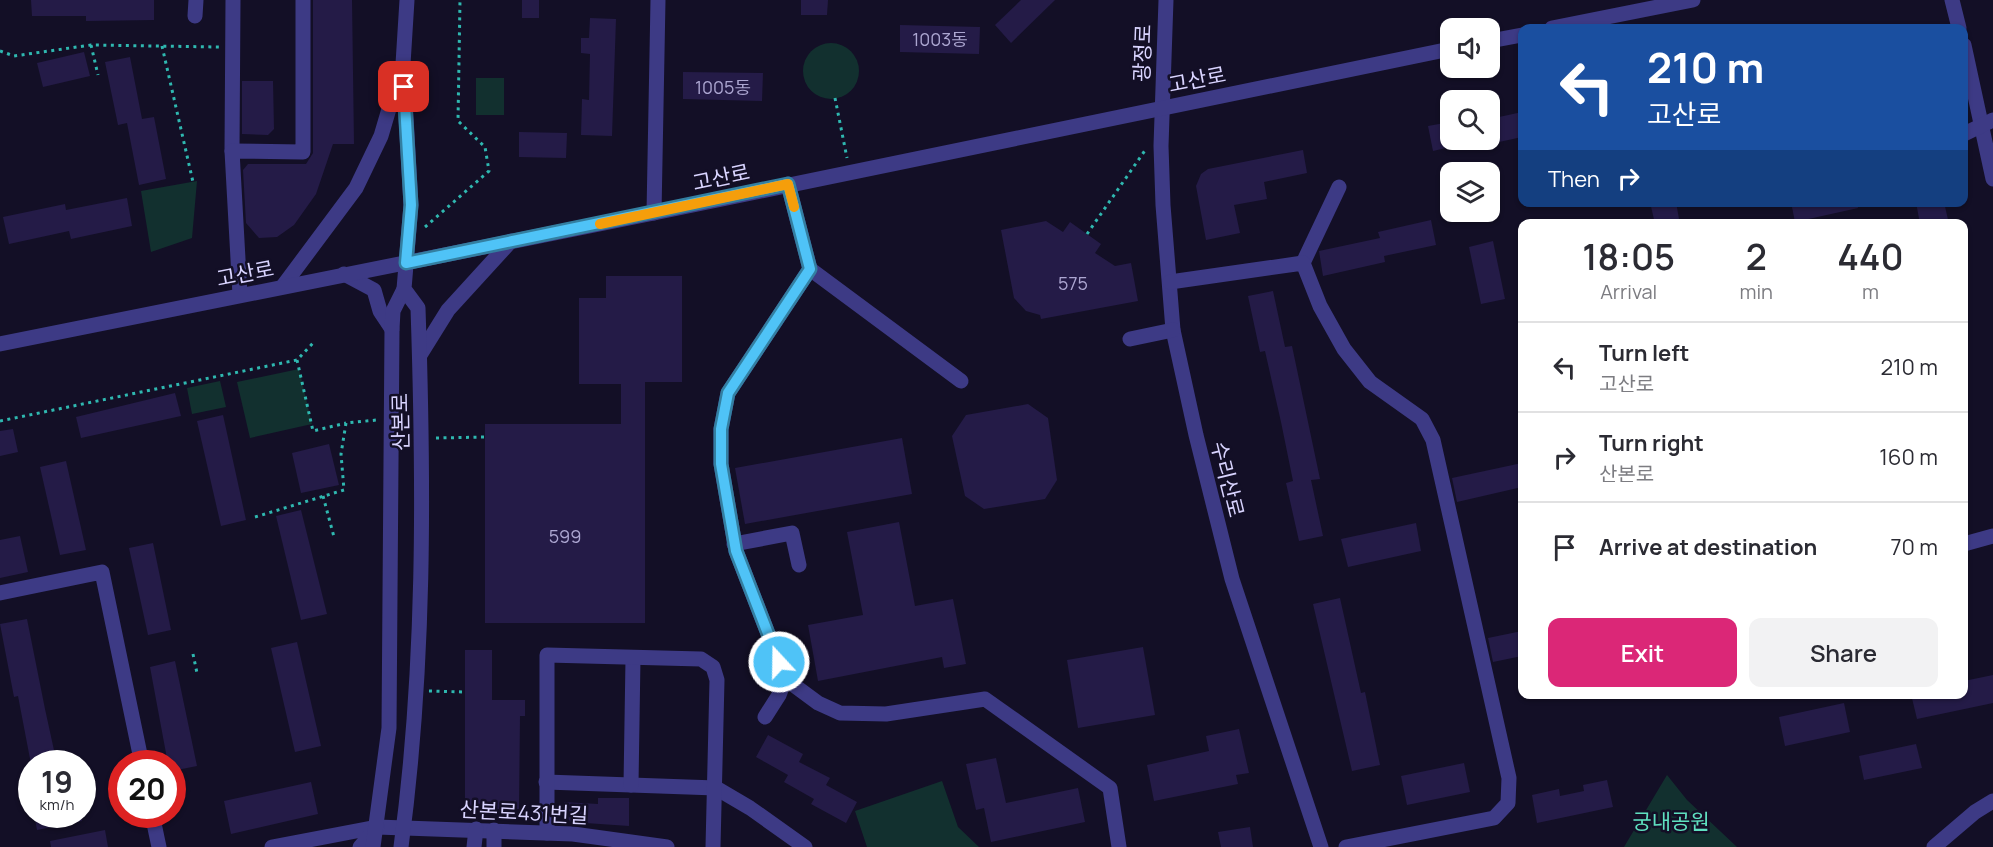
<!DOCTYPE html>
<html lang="en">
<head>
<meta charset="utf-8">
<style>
	:root { --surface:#fff; --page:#f2f2f3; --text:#2b2b33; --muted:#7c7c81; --line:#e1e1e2; --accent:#db2777 }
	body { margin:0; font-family:Manrope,"Noto Sans KR",sans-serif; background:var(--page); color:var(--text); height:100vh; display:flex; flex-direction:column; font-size:22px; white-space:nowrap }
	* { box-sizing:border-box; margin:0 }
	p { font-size:20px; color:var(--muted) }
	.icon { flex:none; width:33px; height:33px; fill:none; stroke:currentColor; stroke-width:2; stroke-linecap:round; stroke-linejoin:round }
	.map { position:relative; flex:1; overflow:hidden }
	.side { position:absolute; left:1518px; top:219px; width:450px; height:480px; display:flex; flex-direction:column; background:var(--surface); border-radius:12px; box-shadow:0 2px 4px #0004 }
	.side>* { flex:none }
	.banner { position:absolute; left:1518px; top:24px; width:450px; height:183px; border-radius:12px; box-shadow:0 2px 4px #0004; background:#1a4fa0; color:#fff; overflow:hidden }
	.fabs { position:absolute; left:1440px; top:18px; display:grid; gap:12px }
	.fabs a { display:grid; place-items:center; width:60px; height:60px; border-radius:12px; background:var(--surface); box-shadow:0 2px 4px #0004; font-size:30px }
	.speed { position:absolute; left:18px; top:750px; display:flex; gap:12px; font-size:30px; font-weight:700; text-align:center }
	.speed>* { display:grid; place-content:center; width:78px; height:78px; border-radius:50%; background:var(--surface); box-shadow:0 2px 4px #0004; line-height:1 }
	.speed small { font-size:15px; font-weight:400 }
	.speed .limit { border:9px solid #d22; background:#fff; color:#111 }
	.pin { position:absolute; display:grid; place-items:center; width:51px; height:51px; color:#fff; margin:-26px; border-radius:12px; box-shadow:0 3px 9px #0006 }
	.me { position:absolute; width:66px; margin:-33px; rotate:339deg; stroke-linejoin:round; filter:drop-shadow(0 0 4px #0008) }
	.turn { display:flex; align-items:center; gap:21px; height:126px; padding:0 30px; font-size:27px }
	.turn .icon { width:78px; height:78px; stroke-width:2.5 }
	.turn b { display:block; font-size:42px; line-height:51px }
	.then { display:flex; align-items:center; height:57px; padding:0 30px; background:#0003; gap:12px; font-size:22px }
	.eta { display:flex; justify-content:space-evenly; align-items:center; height:102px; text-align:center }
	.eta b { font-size:36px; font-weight:600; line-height:42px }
	.primary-button { display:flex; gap:12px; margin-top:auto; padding:12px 30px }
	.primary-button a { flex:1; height:69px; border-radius:12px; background:var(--accent); color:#fff; font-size:24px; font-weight:600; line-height:69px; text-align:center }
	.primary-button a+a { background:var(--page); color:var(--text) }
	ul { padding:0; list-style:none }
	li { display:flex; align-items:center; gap:18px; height:90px; padding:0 30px; border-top:2px solid var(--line) }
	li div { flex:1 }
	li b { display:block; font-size:22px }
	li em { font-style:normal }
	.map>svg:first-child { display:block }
	.green { fill:#12302f }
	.building { fill:#241b47 }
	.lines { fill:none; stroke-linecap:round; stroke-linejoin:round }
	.path { stroke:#2fb8b0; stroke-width:3; stroke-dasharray:3 4.5; stroke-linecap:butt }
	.minor { stroke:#3d3a85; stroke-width:15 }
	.route-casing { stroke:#337fa1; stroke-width:15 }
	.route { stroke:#4fc3f7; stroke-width:10 }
	.slow { stroke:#f59e0b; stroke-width:10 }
	.labels { text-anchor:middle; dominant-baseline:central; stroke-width:5; stroke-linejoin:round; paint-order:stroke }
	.number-label { font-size:18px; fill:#aca6d1 }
	.street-label { font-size:21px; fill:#d9d4ff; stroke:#130f26 }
	.park-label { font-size:21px; fill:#5fe0c0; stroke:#130f26 }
</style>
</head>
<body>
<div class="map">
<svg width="1993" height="847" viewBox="0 0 1993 847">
	<rect width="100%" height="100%" fill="#130f26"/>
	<g class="green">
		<circle cx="831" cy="71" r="28"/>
		<rect x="476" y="78" width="28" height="37"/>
		<polygon points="197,181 192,238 151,252 141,191"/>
		<polygon points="299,369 312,424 250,438 237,382"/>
		<polygon points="220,381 226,407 192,414 187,388"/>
		<polygon points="1667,775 1687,800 1737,847 1624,847"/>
		<polygon points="942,781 958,827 979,847 867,847 855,811"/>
	</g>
	<g class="building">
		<polygon points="31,0 154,0 154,20 86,21 86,16 32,16"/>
		<polygon points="313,0 352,0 354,144 333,144 316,194 294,225 277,237 259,238 246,223 243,170 248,164 306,164 313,153"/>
		<rect x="522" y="0" width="17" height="18"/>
		<polygon points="801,0 828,0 827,15 801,15"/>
		<polygon points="1021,0 1055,0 1011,43 995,25"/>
		<polygon points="590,18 616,19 612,136 581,135 582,99 589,100 590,54 581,53 581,38 589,38"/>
		<polygon points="900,25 980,27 979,54 900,52"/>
		<polygon points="84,52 90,76 43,87 37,63"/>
		<polygon points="130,57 142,119 154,117 166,179 139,185 127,123 118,125 105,62"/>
		<polygon points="683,72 763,73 762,101 683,99"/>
		<polygon points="242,81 273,81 274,129 268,135 242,134"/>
		<polygon points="1522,112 1522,137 1490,144 1490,119"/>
		<polygon points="1450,122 1450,147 1433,151 1428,126"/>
		<polygon points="519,132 567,133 566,158 519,157"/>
		<polygon points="1303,150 1307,173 1264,182 1267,199 1234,205 1240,233 1206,240 1196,186 1201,174 1208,169"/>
		<polygon points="127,198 132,226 71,239 69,231 9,244 3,217 65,204 66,210"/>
		<polygon points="1650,202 1676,202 1679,219 1655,224"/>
		<polygon points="1791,202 1857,202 1858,208 1795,222"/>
		<polygon points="1916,202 1944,202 1949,224 1920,224"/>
		<polygon points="1431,220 1436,245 1384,256 1385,262 1323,276 1319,251 1380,238 1378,232"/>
		<polygon points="1046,221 1063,232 1070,222 1101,244 1095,253 1115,266 1131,263 1138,301 1041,319 1040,315 1026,311 1014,298 1001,230"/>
		<polygon points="1493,241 1505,299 1481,304 1469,247"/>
		<polygon points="606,276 682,276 682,382 645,382 645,623 485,623 485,424 621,424 621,384 579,384 579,298 606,298"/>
		<polygon points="1273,291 1285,347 1292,346 1320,479 1311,480 1323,536 1299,541 1286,483 1293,481 1281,422 1265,351 1260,352 1248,296"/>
		<polygon points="175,393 181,416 81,438 76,417"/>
		<polygon points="1028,404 1048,418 1057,480 1045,499 984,509 965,496 952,436 966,415"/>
		<polygon points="223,415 246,520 221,526 197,421"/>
		<polygon points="13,429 18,452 0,456 0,431"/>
		<polygon points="902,438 912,494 745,524 735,468"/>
		<polygon points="329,444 339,485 301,493 292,453"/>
		<polygon points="66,461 86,550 60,555 40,467"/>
		<polygon points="1522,463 1522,487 1457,502 1452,478"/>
		<polygon points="301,510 327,614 301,620 276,516"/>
		<polygon points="899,522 915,606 953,599 966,664 944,668 942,657 818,681 808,625 863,615 847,532"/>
		<polygon points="1416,523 1421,551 1348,567 1341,539"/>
		<polygon points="20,536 28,572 0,578 0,540"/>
		<polygon points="153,543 171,630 148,635 129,548"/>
		<polygon points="1340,598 1361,693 1365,692 1380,765 1352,771 1313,604"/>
		<polygon points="27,619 45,709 57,764 31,764 18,696 14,697 0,624"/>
		<polygon points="1522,631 1522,656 1493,662 1488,638"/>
		<polygon points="297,642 321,746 295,752 271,648"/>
		<polygon points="1143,647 1155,715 1078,728 1067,660"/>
		<polygon points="465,650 492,650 492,700 525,700 525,716 520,716 519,809 465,809"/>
		<polygon points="175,661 197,766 172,771 172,764 168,764 150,667"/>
		<polygon points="1993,675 1993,703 1917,719 1911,694 1964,694 1964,681"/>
		<polygon points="1844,703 1850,732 1785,746 1779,717"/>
		<polygon points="1239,729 1249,773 1236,775 1238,784 1154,801 1147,765 1209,751 1206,736"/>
		<polygon points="768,735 803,754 799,762 830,778 826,785 857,802 846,823 811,804 814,799 784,782 788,775 756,757"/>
		<polygon points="1916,744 1922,768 1864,780 1859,756"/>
		<polygon points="996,758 1006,803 1078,788 1085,822 991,842 984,808 976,810 966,764"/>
		<polygon points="1464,763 1470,792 1407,805 1401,776"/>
		<polygon points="1607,780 1613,807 1537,823 1532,795 1559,789 1560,796 1584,791 1583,785"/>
		<polygon points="311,782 318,814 231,834 224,801"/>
		<polygon points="598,798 629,798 629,826 571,822 566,817 564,802 598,804"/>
		<polygon points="34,814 82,814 82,821 37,830"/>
		<polygon points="1250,827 1253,847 1221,847 1218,832"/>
		<polygon points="105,830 108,847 51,847 50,841"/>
	</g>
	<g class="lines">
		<g class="path">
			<polyline points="91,45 98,75"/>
			<polyline points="162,46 193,182"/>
			<polyline points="0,51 14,56 91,45 219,47"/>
			<polyline points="835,98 847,158"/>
			<polyline points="425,227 489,171 485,147 458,121 460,0"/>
			<polyline points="1087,234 1146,149"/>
			<polyline points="297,360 313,431 346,423"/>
			<polyline points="0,421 297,360 313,343"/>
			<polyline points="436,438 485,437"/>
			<polyline points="323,496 334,537"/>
			<polyline points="255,517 344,490 341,454 346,423 377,420"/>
			<polyline points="193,654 197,673"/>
			<polyline points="429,691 465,692"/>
		</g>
		<g class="minor">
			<polyline points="1166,0 1161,146 1163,205 1173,330 1196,435 1232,579 1321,847"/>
			<polyline points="1952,0 1959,28"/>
			<polyline points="195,16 196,0"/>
			<polyline points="1552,28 1693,0"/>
			<polyline points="1490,41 1522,35"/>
			<polyline points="1964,45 1993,179"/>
			<polyline points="1964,134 1993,120"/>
			<polyline points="232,151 233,0"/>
			<polyline points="788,184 810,269 728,393 721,429 721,464 736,551 779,662 795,686 818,703 840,713 886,714 985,699 1110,788 1119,847"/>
			<polyline points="654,213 658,0"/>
			<polyline points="1303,263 1339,187"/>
			<polyline points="810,269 961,381"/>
			<polyline points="344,274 374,290 380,311 392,329"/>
			<polyline points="1170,282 1303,263 1320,306 1344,349 1370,382 1422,419 1433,440 1509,778 1508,803 1494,818 1346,847"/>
			<polyline points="283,286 356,188 381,136 399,75"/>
			<polyline points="240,295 232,151 303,152 303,0"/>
			<polyline points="1130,339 1173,330"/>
			<polyline points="0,344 654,213 1450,49"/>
			<polyline points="420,355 448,310 511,241"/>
			<polyline points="734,544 792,533 799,565"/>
			<polyline points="1964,544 1993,536"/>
			<polyline points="0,593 102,572 142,764"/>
			<polyline points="765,717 779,695 787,674"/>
			<polyline points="546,782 716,788 750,808 805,847"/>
			<polyline points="631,785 633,658"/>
			<polyline points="152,814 159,847"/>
			<polyline points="547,833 547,655 701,659 713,667 717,680 713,847"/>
			<polyline points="272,847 377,827 573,834 667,847"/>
			<polyline points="360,847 377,827"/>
			<polyline points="373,847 389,728 392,329 393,311 404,289"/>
			<path d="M401,847C425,668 424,488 418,308L404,289L411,205L403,64L407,0"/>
			<polyline points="474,847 476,829"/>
			<polyline points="494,847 494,830"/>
			<polyline points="1934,847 1975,812 1993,801"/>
		</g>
	</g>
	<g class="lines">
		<g class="route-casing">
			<polyline id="route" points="404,87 411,205 406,263 788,184 810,269 728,393 721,429 721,464 736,551 779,662"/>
		</g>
		<use href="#route" class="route"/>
		<polyline class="slow" points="600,224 788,184 794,207"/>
	</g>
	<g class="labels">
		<g class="number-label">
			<text x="940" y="39">1003동</text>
			<text x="723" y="87">1005동</text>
			<text x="1073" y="283">575</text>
			<text x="565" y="536">599</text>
		</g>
		<g class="street-label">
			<text transform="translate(1142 53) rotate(-88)">광정로</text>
			<text transform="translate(1197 79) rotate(-11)">고산로</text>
			<text transform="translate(721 177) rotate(-12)">고산로</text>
			<text transform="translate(245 273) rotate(-11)">고산로</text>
			<text transform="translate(400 422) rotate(-91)">산본로</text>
			<text transform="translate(1228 479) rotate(76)">수리산로</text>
			<text transform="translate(524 812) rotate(3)">산본로431번길</text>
		</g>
		<g class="park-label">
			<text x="1671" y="821">궁내공원</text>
		</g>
	</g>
</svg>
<div class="fabs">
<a><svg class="icon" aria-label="sound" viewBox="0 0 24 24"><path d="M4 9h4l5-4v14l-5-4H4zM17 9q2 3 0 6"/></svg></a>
<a><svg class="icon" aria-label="search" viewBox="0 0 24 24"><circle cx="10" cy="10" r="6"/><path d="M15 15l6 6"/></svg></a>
<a><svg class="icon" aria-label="layers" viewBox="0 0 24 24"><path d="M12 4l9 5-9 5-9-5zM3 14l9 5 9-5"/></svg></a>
</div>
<div class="speed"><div>19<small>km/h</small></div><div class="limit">20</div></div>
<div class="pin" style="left:404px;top:87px;background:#d93025"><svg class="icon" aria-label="arrive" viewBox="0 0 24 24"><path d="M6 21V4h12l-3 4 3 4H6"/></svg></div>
<svg class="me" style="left:779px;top:662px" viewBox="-20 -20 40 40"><circle r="17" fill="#4fc3f7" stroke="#fff" stroke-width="3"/><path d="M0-11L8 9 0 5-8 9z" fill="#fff"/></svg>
<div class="banner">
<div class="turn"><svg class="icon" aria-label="left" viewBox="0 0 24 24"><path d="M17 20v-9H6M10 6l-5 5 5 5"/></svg><div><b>210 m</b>고산로</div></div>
<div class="then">Then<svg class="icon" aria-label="right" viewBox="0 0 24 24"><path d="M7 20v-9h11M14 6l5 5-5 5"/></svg></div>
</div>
<section class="side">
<div class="eta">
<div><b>18:05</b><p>Arrival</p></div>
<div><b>2</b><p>min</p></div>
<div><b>440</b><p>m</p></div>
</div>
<ul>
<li><svg class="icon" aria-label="left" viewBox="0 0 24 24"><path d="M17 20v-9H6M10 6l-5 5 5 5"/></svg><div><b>Turn left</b><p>고산로</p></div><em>210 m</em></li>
<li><svg class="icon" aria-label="right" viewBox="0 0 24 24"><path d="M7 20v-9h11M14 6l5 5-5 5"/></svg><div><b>Turn right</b><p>산본로</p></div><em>160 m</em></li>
<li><svg class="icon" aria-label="arrive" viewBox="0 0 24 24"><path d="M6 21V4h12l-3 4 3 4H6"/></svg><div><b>Arrive at destination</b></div><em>70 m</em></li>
</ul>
<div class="primary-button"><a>Exit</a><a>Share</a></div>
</section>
</div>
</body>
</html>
